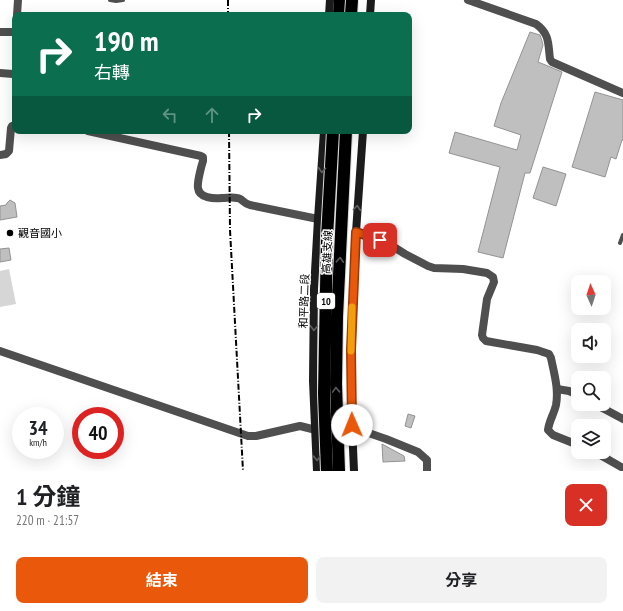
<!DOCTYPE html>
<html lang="zh-TW">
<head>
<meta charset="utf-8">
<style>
	:root { --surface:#fff; --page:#f2f2f2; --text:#202124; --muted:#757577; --accent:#ea580c }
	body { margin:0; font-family:"PT Sans Narrow","Noto Sans TC",sans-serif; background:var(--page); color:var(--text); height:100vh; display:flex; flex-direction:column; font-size:15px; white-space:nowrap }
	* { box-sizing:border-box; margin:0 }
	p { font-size:13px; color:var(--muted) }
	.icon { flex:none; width:22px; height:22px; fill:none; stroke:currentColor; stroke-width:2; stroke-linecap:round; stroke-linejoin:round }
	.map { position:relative; height:471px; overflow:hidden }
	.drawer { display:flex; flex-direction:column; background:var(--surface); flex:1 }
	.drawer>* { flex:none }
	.hud { position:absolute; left:12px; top:12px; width:400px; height:122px; border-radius:8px; box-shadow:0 4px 16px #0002; background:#0b6e4f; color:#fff; overflow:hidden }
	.needle { width:26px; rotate:357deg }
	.fabs { position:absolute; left:571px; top:275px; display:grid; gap:8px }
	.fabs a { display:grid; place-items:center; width:40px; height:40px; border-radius:8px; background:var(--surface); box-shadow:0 4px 16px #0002; font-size:20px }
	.speed { position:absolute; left:12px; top:407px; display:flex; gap:8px; font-size:20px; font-weight:700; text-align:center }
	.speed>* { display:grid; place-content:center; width:52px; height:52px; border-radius:50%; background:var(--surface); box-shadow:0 4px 16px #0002; line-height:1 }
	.speed small { font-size:10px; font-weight:400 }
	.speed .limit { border:6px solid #d22; background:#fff; color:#111 }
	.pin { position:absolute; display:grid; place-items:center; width:34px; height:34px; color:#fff; margin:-17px; border-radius:8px; box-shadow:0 2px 6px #0006 }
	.me { position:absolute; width:44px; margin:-22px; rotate:359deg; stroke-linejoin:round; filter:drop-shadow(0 0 3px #0008) }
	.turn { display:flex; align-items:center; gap:14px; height:84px; padding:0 16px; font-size:18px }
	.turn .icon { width:52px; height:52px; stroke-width:2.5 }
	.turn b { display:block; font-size:28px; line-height:34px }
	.lanes { display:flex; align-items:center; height:38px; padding:0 16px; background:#0003; justify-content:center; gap:20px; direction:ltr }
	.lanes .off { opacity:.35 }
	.round { display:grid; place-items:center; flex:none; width:42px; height:42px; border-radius:8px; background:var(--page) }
	.summary { display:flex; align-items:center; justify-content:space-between; height:68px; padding:0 16px }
	h1 { font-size:24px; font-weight:700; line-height:30px }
	.action { display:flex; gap:8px; margin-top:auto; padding:8px 16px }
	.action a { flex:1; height:46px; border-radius:8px; background:var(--accent); color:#fff; font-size:16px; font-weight:700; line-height:46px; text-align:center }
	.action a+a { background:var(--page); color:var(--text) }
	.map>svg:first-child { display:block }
	.green { fill:#d6d6d6 }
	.building { fill:#bfbfbf; stroke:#939393 }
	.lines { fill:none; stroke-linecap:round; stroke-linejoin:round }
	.highway-casing { stroke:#dbdbdb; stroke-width:14 }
	.lane { stroke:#4f4f4f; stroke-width:4 }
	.street { stroke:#4f4f4f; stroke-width:8 }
	.secondary { stroke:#1c1c1c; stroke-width:8 }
	.highway { stroke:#000; stroke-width:12 }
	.rail { stroke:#000; stroke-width:2; stroke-dasharray:6 2 1 2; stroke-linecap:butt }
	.highway-bridge-casing { stroke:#dbdbdb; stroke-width:14; stroke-linecap:butt }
	.highway-bridge { stroke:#000; stroke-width:12 }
	.oneway { stroke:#606060 }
	.oneway2 { stroke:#595959 }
	.route-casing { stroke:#983908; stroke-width:10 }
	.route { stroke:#ea580c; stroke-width:7 }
	.slow { stroke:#f59e0b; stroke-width:7 }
	.poi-dot { fill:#000; stroke:#fff; stroke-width:1.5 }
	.labels { text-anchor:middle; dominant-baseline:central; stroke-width:3; stroke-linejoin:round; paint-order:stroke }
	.shield { fill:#fff; stroke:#4c4c4c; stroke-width:1 }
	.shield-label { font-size:10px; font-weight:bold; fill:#000 }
	.poi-label { font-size:11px; fill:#000; stroke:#fff; text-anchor:start }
	.street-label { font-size:11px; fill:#000; stroke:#fff }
</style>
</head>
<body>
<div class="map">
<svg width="623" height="471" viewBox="0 0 623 471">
	<rect width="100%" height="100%" fill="#fff"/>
	<polygon class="green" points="9,269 16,304 0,307 0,271"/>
	<g class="building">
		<polygon points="530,32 540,35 542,41 543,45 538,62 548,66 562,72 530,173 525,173 503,258 478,252 500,167 449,153 455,132 517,150 521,135 494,126 501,103"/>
		<polygon points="595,92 623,100 623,140 622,140 616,159 611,157 605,177 572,167"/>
		<polygon points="543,167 566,174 556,206 533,198"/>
		<polygon points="10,200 15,203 17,217 0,220 0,206 6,205 7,203"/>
		<polygon points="9,248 11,260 0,262 0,249"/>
		<polygon points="408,414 415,416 411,428 405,426"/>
		<polygon points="382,444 404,456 405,461 383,462"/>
	</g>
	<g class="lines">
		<g class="highway-casing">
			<polyline id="highway" points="339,15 340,0"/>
		</g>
		<g class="lane">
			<polyline points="110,0 116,1 123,0"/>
			<polyline points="620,243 623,235"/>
		</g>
		<g class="street">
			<path d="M468,0L536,24C550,34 548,44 550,59L552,62L623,93"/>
			<polyline points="17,15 18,0"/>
			<polyline points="0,32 15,32"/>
			<polyline points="0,73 13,74"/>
			<path d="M88,131L201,156L203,157V161C201,167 197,183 198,188C199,198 214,199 222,198C227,198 232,197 237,198C242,198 244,204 250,205L318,219"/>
			<polyline points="0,155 6,154 9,151 11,128 12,126 15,125"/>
			<path d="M356,232L384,241L405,254L428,266L434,268L463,269L487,273L493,277L494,282L487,299L482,335L483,338L486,341L537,350L549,354L551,358C554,373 559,389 556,405C554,414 549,421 548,430L553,435L578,445"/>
			<polyline points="0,351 248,436 256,436 300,426 316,430 321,430"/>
			<polyline points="557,389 569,391 578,395"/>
			<polyline points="595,404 623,419"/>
			<polyline points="333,430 360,430 386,439 418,452 427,460 427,471"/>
			<polyline points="595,452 623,468"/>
		</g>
		<g class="secondary">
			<polyline points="329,15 330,0"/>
			<polyline points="370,15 371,0"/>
			<polyline points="317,471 313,381 314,289 318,219 324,131"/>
			<polyline points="354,471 352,425 351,350 356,232 363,131"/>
		</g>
		<use href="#highway" class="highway"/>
		<g class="rail">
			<polyline points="228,0 228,15"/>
			<polyline points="229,131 230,230 243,471"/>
		</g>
		<g class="highway-bridge-casing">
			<g id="highway-bridge">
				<polyline points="351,15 352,0"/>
				<polyline points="327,471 324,394 327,237 333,131"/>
				<polyline points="339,471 336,384 337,317 346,131"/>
			</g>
		</g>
		<use href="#highway-bridge" class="highway-bridge"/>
	</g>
	<defs><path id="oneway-chevron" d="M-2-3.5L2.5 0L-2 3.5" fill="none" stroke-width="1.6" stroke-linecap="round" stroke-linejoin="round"/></defs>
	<g class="oneway">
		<use href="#oneway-chevron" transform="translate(322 170) rotate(94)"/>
		<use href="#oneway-chevron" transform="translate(357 208) rotate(-86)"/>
		<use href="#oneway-chevron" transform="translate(314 328) rotate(91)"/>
		<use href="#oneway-chevron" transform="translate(317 458) rotate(88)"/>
	</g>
	<g class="oneway2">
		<use href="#oneway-chevron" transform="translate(340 260) rotate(-87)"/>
		<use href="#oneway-chevron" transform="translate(336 390) rotate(-92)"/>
	</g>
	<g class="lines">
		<g class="route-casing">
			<polyline id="route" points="352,425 351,350 356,232 380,240"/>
		</g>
		<use href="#route" class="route"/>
		<polyline class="slow" points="351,351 352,307"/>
	</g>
	<circle class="poi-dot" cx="10" cy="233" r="4"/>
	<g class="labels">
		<rect class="shield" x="317" y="293" width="18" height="16" rx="3"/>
		<g class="shield-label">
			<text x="326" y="301">10</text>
		</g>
		<g class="poi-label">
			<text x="18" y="233">觀音國小</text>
		</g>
		<g class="street-label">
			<text transform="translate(327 252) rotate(-87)">高雄支線</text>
			<text transform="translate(304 301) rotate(-88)">和平路二段</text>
		</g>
	</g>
</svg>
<div class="fabs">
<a><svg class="needle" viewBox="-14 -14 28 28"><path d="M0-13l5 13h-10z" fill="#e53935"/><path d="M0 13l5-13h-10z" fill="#757577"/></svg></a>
<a><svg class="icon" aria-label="sound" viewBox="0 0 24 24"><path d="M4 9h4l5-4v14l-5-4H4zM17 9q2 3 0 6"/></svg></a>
<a><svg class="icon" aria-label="search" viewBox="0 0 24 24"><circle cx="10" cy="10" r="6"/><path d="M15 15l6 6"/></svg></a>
<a><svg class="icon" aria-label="layers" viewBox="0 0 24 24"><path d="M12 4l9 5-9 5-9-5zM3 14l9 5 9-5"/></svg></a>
</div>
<div class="speed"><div>34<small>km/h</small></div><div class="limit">40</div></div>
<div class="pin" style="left:380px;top:240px;background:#d93025"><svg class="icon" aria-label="arrive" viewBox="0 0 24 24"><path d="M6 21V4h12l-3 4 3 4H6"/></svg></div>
<svg class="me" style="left:352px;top:425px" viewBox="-20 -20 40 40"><circle r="19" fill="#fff"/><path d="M0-13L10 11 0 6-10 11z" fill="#ea580c"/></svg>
<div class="hud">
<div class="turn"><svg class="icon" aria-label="right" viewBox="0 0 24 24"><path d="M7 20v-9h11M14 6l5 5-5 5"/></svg><div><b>190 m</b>右轉</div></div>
<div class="lanes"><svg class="icon off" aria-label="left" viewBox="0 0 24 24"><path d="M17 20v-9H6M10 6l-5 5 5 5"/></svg><svg class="icon off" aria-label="ahead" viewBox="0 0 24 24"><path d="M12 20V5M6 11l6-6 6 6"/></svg><svg class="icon" aria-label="right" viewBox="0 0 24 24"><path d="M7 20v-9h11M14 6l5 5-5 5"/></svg></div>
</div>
</div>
<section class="drawer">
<div class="summary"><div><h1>1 分鐘</h1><p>220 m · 21:57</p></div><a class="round" style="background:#d93025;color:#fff"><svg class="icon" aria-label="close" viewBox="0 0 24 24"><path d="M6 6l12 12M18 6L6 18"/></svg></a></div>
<div class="action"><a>結束</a><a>分享</a></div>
</section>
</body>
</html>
